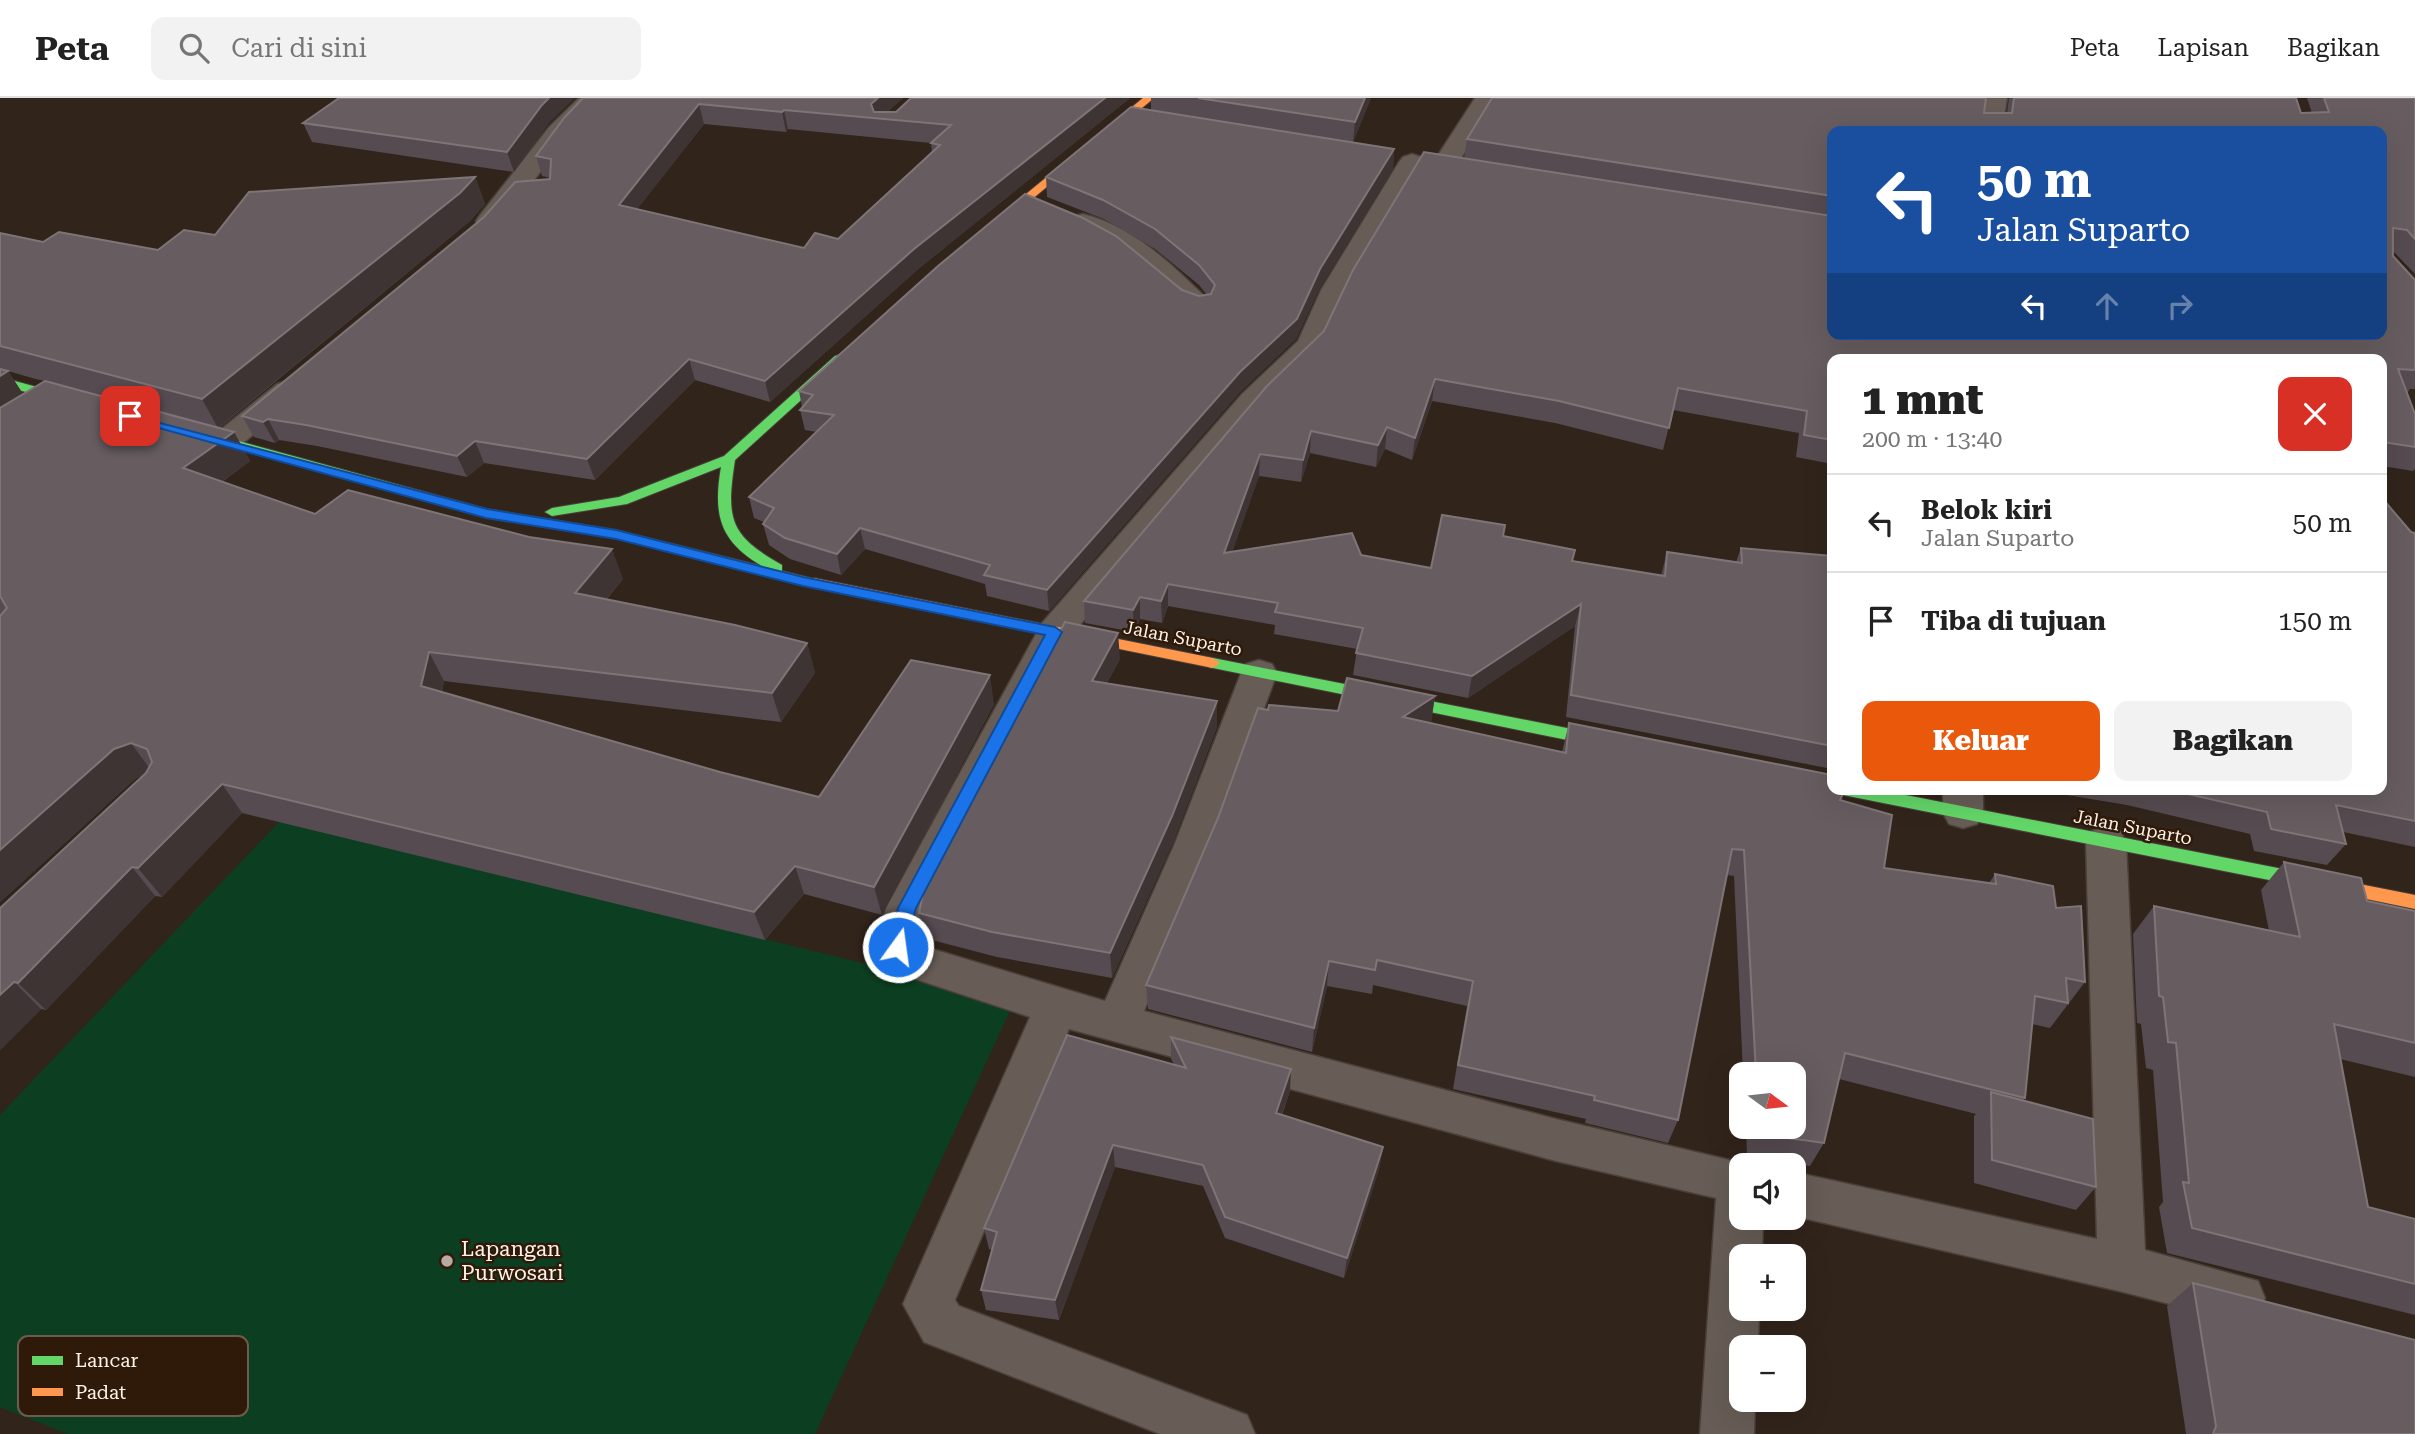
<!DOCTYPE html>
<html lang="id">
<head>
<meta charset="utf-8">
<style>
	:root { --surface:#fff; --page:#f2f2f2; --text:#222; --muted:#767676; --line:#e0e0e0; --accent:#ea580c }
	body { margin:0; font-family:"Roboto Serif",serif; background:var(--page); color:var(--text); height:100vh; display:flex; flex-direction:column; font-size:26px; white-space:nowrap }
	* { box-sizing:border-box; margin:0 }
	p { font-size:23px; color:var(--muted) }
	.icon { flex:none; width:38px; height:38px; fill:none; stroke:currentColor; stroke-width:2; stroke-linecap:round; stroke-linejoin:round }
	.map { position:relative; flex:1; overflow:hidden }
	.side { position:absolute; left:1827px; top:256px; width:560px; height:441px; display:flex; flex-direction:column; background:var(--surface); border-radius:14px; box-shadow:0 7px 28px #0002 }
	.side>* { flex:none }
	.banner { position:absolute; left:1827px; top:28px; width:560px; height:214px; border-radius:14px; box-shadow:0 7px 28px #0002; background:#1a4fa0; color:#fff; overflow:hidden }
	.needle { width:46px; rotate:105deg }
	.buttons { position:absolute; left:1729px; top:964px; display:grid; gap:14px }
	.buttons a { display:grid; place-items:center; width:77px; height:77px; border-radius:14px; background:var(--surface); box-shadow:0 7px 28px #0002; font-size:35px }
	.pin { position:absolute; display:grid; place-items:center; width:60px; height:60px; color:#fff; margin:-30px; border-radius:14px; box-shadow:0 4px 10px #0006 }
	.me { position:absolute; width:77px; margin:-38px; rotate:14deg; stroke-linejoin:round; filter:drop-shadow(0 0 5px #0008) }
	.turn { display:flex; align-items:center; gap:24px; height:147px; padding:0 35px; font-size:32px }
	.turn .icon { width:91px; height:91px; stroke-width:2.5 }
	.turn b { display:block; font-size:49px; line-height:60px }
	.lanes { display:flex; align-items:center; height:66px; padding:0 35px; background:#0003; justify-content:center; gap:35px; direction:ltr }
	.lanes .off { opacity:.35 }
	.round { display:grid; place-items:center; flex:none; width:74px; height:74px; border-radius:14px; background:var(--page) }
	.headline { display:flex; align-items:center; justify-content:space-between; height:119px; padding:0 35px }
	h1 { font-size:42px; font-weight:800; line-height:52px }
	.primary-button { display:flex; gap:14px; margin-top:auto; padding:14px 35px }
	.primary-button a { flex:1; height:80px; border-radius:14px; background:var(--accent); color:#fff; font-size:28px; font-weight:800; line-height:80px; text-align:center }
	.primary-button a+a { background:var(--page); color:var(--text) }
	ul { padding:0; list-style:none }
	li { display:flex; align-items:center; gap:21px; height:98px; padding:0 35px; border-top:2px solid var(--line) }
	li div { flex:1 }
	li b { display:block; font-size:26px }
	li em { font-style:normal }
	header { display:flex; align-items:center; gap:42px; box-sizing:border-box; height:98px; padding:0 35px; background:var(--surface); border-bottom:2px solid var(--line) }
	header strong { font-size:33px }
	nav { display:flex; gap:38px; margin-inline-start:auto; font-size:24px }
	.search { width:490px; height:63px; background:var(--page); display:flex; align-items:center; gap:18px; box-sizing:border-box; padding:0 24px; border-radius:14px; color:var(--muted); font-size:26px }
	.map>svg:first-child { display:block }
	.green { fill:#0c3f21 }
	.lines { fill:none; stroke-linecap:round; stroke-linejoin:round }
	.street-casing { stroke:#4a3f39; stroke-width:3 }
	.fast-casing { stroke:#4a3f39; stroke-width:2 }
	.slow-casing { stroke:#4a3f39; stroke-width:2 }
	.street { fill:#675d56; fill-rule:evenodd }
	.fast { fill:#63d668; fill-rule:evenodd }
	.slow { fill:#ff974d; fill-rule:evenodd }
	.wall { fill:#554b50; fill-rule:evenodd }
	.shaded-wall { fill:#3f3434 }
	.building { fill:#675d60; stroke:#7f7476; stroke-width:2; fill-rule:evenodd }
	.route { fill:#1a73e8; stroke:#114b97; stroke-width:2 }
	.poi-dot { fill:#b6aaa1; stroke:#2f1a09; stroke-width:2.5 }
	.labels { text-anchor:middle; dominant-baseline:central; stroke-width:5; stroke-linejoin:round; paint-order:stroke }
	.street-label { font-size:18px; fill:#fef2e9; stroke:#2f1a09 }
	.near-poi-label { font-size:21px; fill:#fef2e9; stroke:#2f1a09; text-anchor:start }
	.key { fill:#2f1a09; stroke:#6d5b4c; stroke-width:2 }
	.key-label { font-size:19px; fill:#fef2e9 }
</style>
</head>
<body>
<header>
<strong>Peta</strong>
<div class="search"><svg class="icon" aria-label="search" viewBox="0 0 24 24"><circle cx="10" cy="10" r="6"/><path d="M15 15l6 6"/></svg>Cari di sini</div>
<nav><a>Peta</a><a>Lapisan</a><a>Bagikan</a></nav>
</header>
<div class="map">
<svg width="2415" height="1336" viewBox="0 0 2415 1336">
	<rect width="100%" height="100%" fill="#31241b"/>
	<polygon class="green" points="280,723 1015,902 815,1336 68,1336 0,1309 0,1017"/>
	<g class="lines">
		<g class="street-casing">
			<g id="street">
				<polygon points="579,0 604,0 568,38 498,129 480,129 476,123 480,117 550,28"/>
				<polygon points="1475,0 1499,0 1453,73 1435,73 1431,68"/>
				<polygon points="1983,0 2007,0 2002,33 1978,33"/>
				<polygon points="1412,56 1421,59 1425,64 1349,192 1321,253 1264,308 1069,540 928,810 921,843 929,850 1105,903 1175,745 1241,575 1246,566 1259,562 1272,566 1277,575 1215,745 1144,913 1556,1021 1755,1068 1741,1068 1741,1120 1763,1120 1762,1158 1741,1158 1741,1211 1759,1211 1758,1250 1741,1250 1741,1302 1755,1302 1754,1336 1700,1336 1716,1100 1556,1063 1069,931 955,1202 959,1208 1247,1317 1255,1336 1160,1336 924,1244 903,1206 1030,919 900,876 883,861 877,849 886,810 1042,525 1242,296 1298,243 1321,192 1399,64 1403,59"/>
				<path d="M1083,116C1133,128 1174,168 1209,203L1213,209L1209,215L1199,217L1189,215C1168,194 1147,173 1122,156C1107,145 1079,138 1070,124L1074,118Z"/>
				<polygon points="1954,236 1982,236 1981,261 1951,261"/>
				<polygon points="288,283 299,286 303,292 299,298 236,351 225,353 214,351 209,344 214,337 277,286"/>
				<polygon points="1943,691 1983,691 1983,715 1977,726 1963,730 1949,726 1943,715"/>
				<polygon points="2106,728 2120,733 2126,744 2145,1152 2258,1183 2265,1200 2258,1217 2240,1224 2119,1193 1794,1118 1794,1074 2097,1141 2086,744 2092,733"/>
			</g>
		</g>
		<g class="fast-casing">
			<g id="fast">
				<path d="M839,257L843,258V264L735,362C726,421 729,437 782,467V473L819,482L821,485L814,490L616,440L487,419L188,338L187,335L188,332H198L487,411L616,432L762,468C719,443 713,416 721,369L627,406L552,418L545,414L552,410L619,399L724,358L835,258Z"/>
				<polygon points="0,279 85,302 87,305 81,309 0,287"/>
				<polygon points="1213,560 1617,640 1625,646 1617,652 1208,569 1206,565"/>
				<polygon points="1835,691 1875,691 2319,778 2325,780 2327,785 2325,790 2319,792 1843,697"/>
			</g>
		</g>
		<g class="slow-casing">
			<g id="slow">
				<polygon points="1143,0 1154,0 995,132 987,132 987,128"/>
				<polygon points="814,480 1213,560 1220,565 1213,570 809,488 807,485"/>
				<polygon points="2319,778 2415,797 2415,811 2313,790 2311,785 2313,780"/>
			</g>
		</g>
		<use href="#street" class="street"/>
		<use href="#fast" class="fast"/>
		<use href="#slow" class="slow"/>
	</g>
	<g class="wall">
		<path d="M583,0H903L887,14H896L1130,0L917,172L770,304L695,282L595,382L484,365L467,379L317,348L279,342L275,345L254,339L242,318L550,81L551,80L542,78L536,58ZM704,26L786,34L788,31L931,45L932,54L838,141L804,150L637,111Z"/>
		<polygon points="1151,0 1371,0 1353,44 1151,12"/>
		<path d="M2009,0H2296L2301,15H2312L2307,0H2415V176L2393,153V158L2415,182V291H2410L2408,294H2407L2415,316V371L2413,373L2382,368V261H1832V366L1796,359L1799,335L1673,312L1663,352L1555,325L1432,303L1412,362L1385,351L1376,369L1310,355L1301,384L1259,378L1232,454L1361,457L1431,470L1503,438L1573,463L1661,478L1667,454L1736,464L1741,450L1832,458V671L1566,619L1575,528L1468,600L1353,577L1357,551L1274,536L1275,527L1168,508L1162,525L1140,521L1134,534L1085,525L1084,503L1324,233L1464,61L1467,41L1984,15H2007ZM1832,33L2382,236H1984V241L1832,236Z"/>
		<polygon points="303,25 548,26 514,74 312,44"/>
		<polygon points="1394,51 1393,70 1319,191 1296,241 1240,294 1049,513 987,498 985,486 865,451 841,477 790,461 769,447 763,426 764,424 754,420 749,399 817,334 805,332 800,312 802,309 799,293 1207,197 1199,187 1155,151 1104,121 1047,99 1046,79"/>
		<path d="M475,79L485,106L470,123L219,330L234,334L250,363L222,384L315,416L623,481L606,502L807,545L815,575L781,624L444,583L442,594L720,674L819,699L994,606L882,817L804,796L765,842L242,715L162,799L155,798L46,912L41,911L0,952V810L142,678L136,680L0,804V135L43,144L158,152L215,137ZM8,273L32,280L44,283L23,296Z"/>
		<polygon points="2382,400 2411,434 2415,435 2415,749 2343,734 2346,746 2327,767 2254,753 2250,736 2127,707 2031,691 2382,691"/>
		<polygon points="1120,561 1107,585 1217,629 1173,744 1112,880 997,859 924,840 919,815"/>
		<polygon points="1435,598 1431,624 1430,625 1562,654 1569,625 1840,702 1884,770 1989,785 1995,776 2056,810 2085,884 2050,930 2032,926 2025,1000 2023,1003 2096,1089 2076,1112 1974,1085 1974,1018 1976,1016 1839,981 1824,1045 1810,1068 1747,1059 1746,1029 1794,1029 1794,976 1743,976 1734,778 1727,777 1678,1022 1668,1045 1585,1025 1586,1021 1453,991 1467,908 1373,887 1372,896 1327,888 1312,954 1148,911 1146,887 1268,612 1338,613"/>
		<polygon points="2284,764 2367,803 2415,813 2415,979 2340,961 2368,1109 2415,1121 2415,1217 2167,1155 2159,1109 2163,1104 2153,972 2146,970 2141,926 2137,925 2133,836 2154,808 2269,833 2261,792"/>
		<polygon points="1171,939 1290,993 1282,1017 1383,1049 1379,1071 1344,1180 1225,1140 1203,1088 1115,1069 1059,1222 986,1212 981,1192 992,1152 989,1151 984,1130 1174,966 1171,961"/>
		<polygon points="2193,1185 2415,1336 2186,1336 2167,1208"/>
	</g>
	<g class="shaded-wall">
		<polygon points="549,0 575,0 548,26 514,74 507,54 542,7"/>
		<polygon points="878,0 903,0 879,21 873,20 871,6"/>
		<polygon points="1105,0 1130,0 917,172 770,304 765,283 914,151"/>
		<polygon points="1365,0 1371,0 1353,44 1355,24"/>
		<polygon points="699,6 704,26 625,127 619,107"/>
		<polygon points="784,12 788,31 786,34 782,14"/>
		<polygon points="1394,51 1393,70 1319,191 1296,241 1240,294 1049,513 1047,492 1320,171"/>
		<polygon points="475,79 485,106 470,123 218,330 202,301"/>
		<polygon points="689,261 695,282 595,382 587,361"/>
		<polygon points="8,273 27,302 0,318 0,278"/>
		<polygon points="1435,281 1432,303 1412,362 1415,340"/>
		<polygon points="268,321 279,342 275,345 263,324"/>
		<polygon points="1387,329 1385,351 1376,369 1378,347"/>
		<polygon points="1311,333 1310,355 1301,384 1303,362"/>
		<polygon points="234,334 250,363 201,399 183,370"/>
		<polygon points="475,343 484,365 467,379 457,358"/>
		<polygon points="1260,356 1259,378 1224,477 1224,455"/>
		<polygon points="860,430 865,451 841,477 837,456"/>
		<polygon points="612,451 623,481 586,525 575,495"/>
		<polygon points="1168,486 1168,508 1162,525 1161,503"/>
		<polygon points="1140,499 1140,521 1134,534 1133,512"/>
		<polygon points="1581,506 1575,528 1468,600 1472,578"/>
		<polygon points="1118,535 1120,561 1094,609 1092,583"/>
		<polygon points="807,545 815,575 781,624 772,595"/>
		<polygon points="429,554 444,583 437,618 421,588"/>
		<polygon points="990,577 994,606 882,817 874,789"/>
		<polygon points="1435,598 1431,624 1399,645 1403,619"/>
		<polygon points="1217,603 1217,629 1173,744 1112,880 1110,855"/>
		<polygon points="131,645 153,675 136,680 0,804 0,752 114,651"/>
		<polygon points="222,686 242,715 162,799 138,770"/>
		<polygon points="795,768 804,796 765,842 754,814"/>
		<polygon points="132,769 155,798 46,912 18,885"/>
		<polygon points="1329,863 1327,888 1312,954 1314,930"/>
		<polygon points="14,884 41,911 0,952 0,897"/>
		<polygon points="1291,971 1290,993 1274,1037 1276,1015"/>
		<polygon points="1113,1047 1115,1069 1059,1222 1055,1202"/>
		<polygon points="1383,1049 1379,1071 1344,1180 1347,1160"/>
	</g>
	<g class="building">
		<polygon points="339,0 549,0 542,7 507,54 303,25"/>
		<path d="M583,0H878L871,6L874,14H896L911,0H1105L914,151L765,283L689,261L587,361L475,343L457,358L306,327L268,321L263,324L242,318L484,119L515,84L550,81L551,61L536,58L564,20ZM699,6L782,14L784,12L951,27L931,45L940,47L838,141L815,135L804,150L619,107Z"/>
		<polygon points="1198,0 1365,0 1355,24"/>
		<polygon points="1492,0 1986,0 1984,15 2012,15 2014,0 2296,0 2301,15 2329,14 2324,0 2415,0 2415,141 2407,132 2393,130 2393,158 2415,182 2415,272 2398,271 2415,316 2415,349 2382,344 2382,261 1832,261 1832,342 1804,337 1807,313 1678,290 1669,330 1559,303 1435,281 1415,340 1387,329 1378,347 1311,333 1303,362 1260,356 1224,455 1352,435 1361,457 1431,470 1442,417 1505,427 1503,438 1575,452 1572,463 1665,478 1667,454 1742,465 1741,450 1832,458 1832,648 1571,597 1581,506 1472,578 1356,555 1363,530 1275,514 1278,505 1168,486 1161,503 1140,499 1133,512 1084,503 1267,288 1324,233 1353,172 1424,54 1832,118 1832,236 1958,236 1958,241 1992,241 1992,236 2382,236 2382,33 1832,33 1832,98 1467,41"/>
		<polygon points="1131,9 1394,51 1320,171 1297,221 1240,274 1047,492 984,477 990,467 860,430 837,456 785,440 763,426 774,410 749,399 834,317 800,312 813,297 799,293 938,168 1025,96 1083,120 1116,138 1182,192 1199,198 1211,196 1215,187 1199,167 1155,131 1103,102 1046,79"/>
		<polygon points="475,79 460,95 202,301 0,248 0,135 43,144 59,134 158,152 184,132 215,137 249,94"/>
		<polygon points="0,271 8,273 0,278"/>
		<polygon points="45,283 234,334 183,370 315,416 348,392 529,439 612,451 575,495 735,527 807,545 772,595 429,554 421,588 720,674 819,699 911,562 990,577 874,789 795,768 754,814 222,686 138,770 132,769 18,885 14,884 0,897 0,810 146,675 152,664 147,651 131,645 114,651 0,752 0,518 7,510 0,498 0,310"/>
		<polygon points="2382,400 2411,434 2415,435 2415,723 2336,707 2346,746 2271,731 2267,714 2166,691 2382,691 2382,527 2385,528 2382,519"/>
		<polygon points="1065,524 1118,535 1092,583 1217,603 1172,718 1110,855 992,834 919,815 925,786"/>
		<polygon points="1347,580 1435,598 1403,619 1566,655 1569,625 1832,677 1832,691 1845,691 1840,702 1892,717 1884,770 1996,786 1995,776 2053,788 2056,810 2081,808 2085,884 2066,880 2068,905 2035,898 2025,1000 1845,955 1824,1045 1759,1036 1759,1029 1794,1029 1794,976 1756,976 1744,752 1732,751 1678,1022 1594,1002 1595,998 1458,967 1473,883 1377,862 1375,872 1329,863 1314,930 1146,887 1218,720 1258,610 1268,612 1269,607 1338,613"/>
		<polygon points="2284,764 2361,780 2367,803 2415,813 2415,945 2334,926 2368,1109 2415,1121 2415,1186 2192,1130 2183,1084 2189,1085 2176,945 2168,944 2163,899 2159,898 2154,808 2300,839"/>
		<polygon points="1067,937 1186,970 1171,939 1291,971 1276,1015 1383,1049 1347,1160 1225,1119 1203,1067 1113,1047 1055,1202 981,1192 997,1134 984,1130"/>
		<polygon points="1991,994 2093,1021 2096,1089 1992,1062"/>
		<polygon points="2193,1185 2415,1242 2415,1336 2213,1336 2216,1328"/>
	</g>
	<polygon class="route" points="126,316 487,411 616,432 803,479 1055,529 1062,534 916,810 904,854 898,856 889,849 898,810 1045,537 803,488 616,441 486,420 126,321"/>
	<circle class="poi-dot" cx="447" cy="1163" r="7"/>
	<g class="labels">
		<g class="street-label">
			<text transform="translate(1183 540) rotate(11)">Jalan Suparto</text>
			<text transform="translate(2133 729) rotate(11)">Jalan Suparto</text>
		</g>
		<g class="near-poi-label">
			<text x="461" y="1151">Lapangan<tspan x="461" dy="24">Purwosari</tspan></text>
		</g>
	</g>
	<rect x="18" y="1238" width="230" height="80" rx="10" class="key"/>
	<rect x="32" y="1258" width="31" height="9" fill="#63d668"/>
	<rect x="32" y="1290" width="31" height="8" fill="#ff974d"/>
	<g class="key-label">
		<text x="75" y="1269">Lancar</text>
		<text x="75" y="1301">Padat</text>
	</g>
</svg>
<div class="buttons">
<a><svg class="needle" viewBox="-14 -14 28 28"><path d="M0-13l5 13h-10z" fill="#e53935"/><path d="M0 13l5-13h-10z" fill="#767676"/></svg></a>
<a><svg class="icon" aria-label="sound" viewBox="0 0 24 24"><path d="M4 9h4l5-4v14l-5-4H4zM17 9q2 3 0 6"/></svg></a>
<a>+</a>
<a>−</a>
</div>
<div class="pin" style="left:130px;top:318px;background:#d93025"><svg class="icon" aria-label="arrive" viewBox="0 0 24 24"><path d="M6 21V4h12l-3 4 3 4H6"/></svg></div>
<svg class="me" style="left:898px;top:849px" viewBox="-20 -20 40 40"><circle r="17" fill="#1a73e8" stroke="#fff" stroke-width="3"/><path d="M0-11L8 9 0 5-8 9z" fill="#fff"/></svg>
<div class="banner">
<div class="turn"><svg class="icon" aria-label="left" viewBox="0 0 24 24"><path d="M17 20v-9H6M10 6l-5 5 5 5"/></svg><div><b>50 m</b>Jalan Suparto</div></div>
<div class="lanes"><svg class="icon" aria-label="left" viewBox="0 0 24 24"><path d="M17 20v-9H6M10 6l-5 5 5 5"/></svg><svg class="icon off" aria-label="ahead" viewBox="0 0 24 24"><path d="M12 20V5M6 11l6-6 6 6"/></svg><svg class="icon off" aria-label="right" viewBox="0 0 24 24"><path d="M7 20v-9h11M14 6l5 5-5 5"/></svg></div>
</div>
<section class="side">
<div class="headline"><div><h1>1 mnt</h1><p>200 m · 13:40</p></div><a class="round" style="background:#d93025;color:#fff"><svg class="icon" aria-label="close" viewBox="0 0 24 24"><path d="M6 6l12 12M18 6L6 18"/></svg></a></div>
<ul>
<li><svg class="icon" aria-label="left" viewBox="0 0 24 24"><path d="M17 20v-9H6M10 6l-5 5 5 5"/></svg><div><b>Belok kiri</b><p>Jalan Suparto</p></div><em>50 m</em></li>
<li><svg class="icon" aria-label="arrive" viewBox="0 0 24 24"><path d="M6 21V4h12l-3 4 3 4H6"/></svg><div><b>Tiba di tujuan</b></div><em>150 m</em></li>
</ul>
<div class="primary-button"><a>Keluar</a><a>Bagikan</a></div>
</section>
</div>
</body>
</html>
